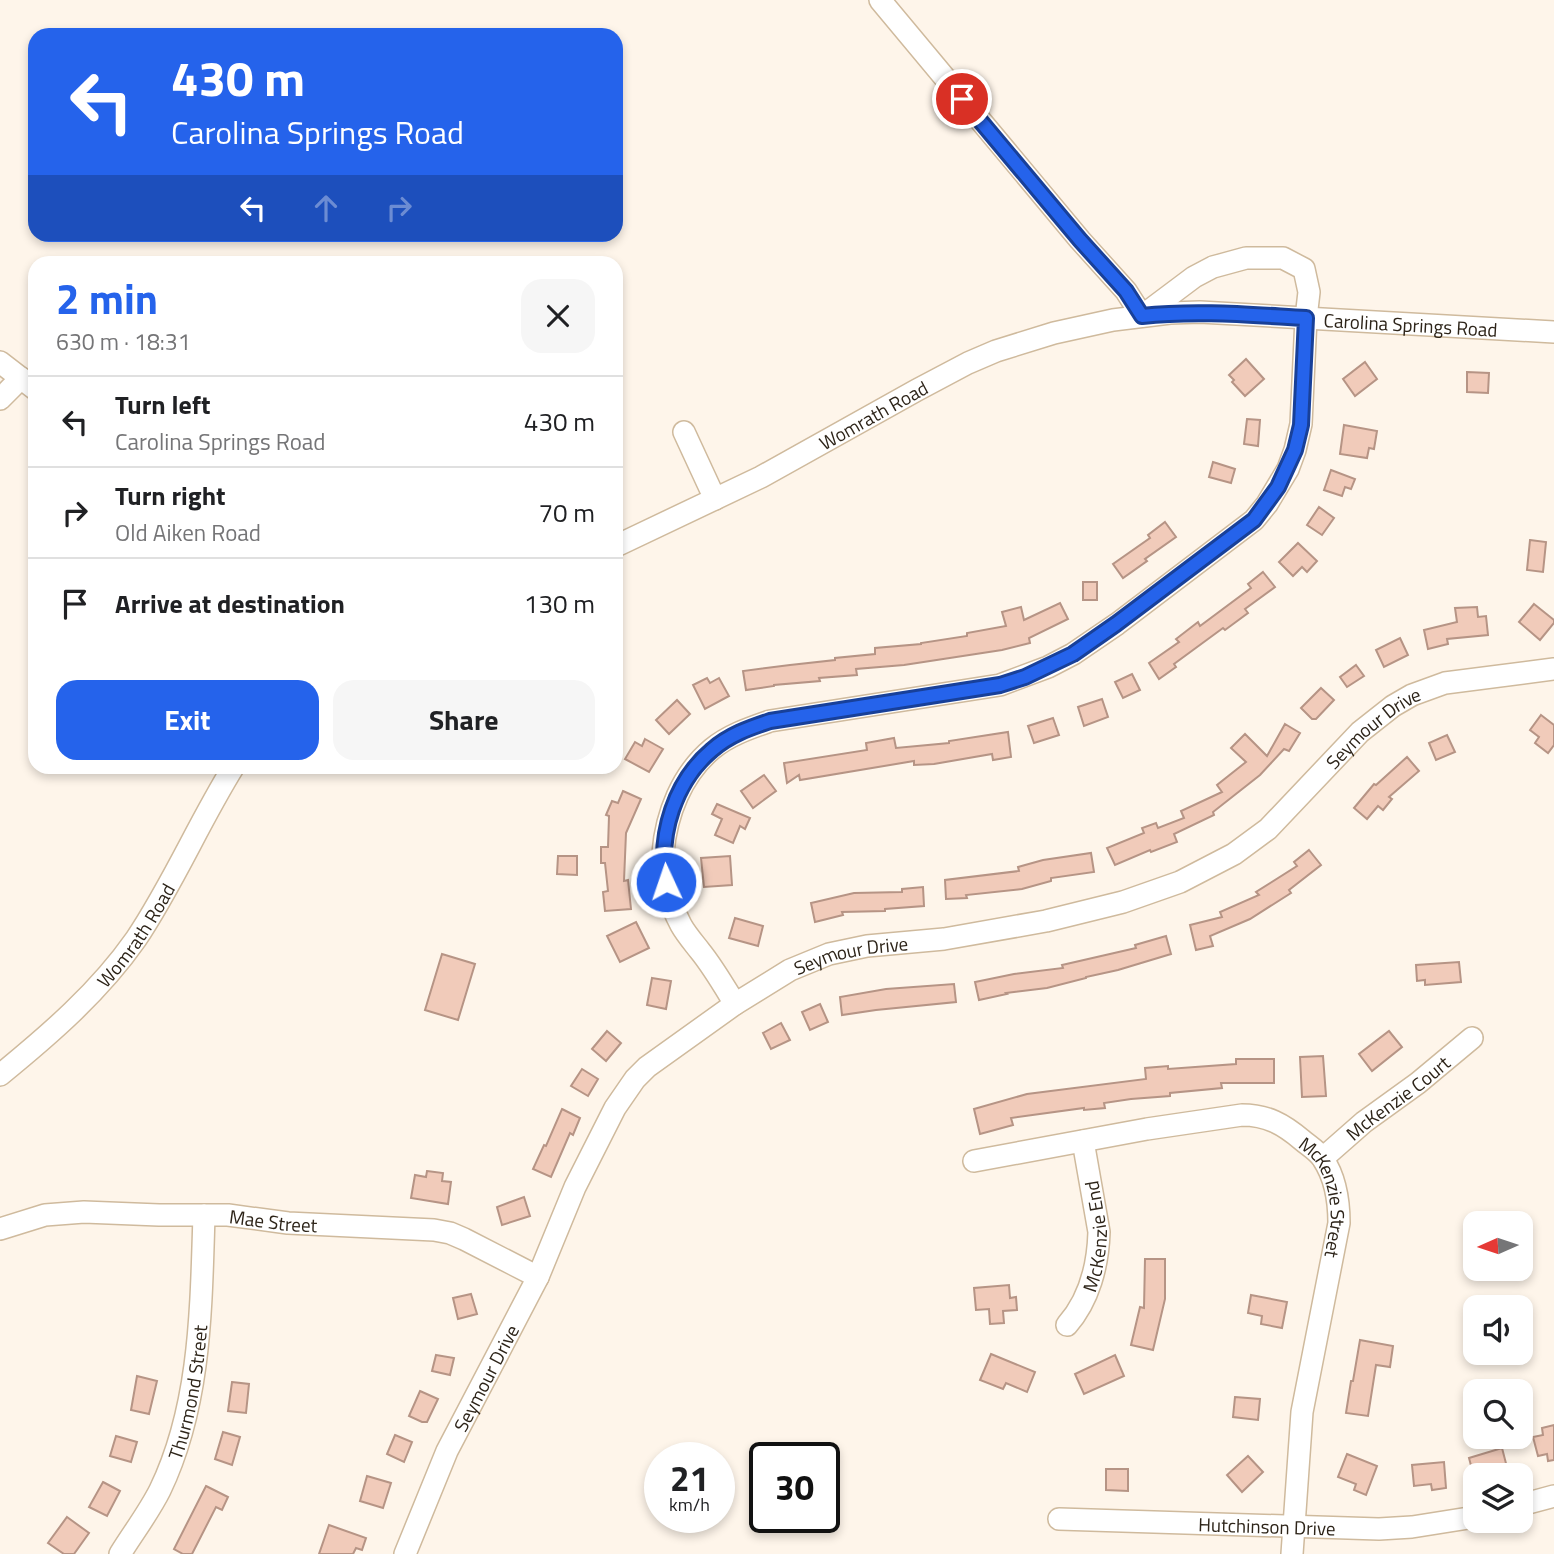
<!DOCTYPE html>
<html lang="en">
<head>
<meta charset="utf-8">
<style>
	:root { --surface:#fff; --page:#f6f6f6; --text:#202124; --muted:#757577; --line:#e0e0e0; --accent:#2563eb }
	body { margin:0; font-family:"Titillium Web",sans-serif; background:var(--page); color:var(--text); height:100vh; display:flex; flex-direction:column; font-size:26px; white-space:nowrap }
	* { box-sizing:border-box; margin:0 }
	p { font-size:23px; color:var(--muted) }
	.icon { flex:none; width:38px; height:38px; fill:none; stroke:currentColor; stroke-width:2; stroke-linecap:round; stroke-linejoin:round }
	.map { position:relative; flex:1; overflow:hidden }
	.drawer { position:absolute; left:28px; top:256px; width:595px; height:518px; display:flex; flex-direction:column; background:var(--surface); border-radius:21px; box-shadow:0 4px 10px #0003 }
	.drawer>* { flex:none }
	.hud { position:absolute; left:28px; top:28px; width:595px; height:214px; border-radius:21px; box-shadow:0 4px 10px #0003; background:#2563eb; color:#fff; overflow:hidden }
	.needle { width:46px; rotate:267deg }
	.controls { position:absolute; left:1463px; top:1211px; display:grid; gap:14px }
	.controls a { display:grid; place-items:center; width:70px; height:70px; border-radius:14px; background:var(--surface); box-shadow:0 4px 10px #0003; font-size:35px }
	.speed { position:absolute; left:644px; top:1442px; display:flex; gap:14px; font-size:35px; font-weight:700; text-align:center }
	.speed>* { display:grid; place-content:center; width:91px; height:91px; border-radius:50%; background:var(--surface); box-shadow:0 4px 10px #0003; line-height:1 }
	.speed small { font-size:18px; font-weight:400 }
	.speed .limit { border:4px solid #111; border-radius:10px; background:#fff; color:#111 }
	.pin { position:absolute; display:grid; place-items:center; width:60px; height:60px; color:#fff; margin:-30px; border:4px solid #fff; border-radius:50%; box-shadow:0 2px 7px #0007 }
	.me { position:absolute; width:77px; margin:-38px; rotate:357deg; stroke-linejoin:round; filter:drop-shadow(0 0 5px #0008) }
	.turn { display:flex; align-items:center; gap:24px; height:147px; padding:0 28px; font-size:32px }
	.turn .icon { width:91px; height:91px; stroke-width:2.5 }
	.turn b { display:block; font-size:49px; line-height:60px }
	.lanes { display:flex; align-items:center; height:66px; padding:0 28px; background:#0003; justify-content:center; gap:35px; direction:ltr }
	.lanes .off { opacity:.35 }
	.round { display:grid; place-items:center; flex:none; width:74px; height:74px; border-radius:21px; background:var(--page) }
	.head { display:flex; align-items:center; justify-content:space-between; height:119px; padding:0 28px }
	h1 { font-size:42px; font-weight:700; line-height:52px; color:var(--accent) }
	.primary-button { display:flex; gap:14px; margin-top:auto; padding:14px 28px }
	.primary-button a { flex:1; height:80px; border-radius:21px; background:var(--accent); color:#fff; font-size:28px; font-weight:700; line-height:80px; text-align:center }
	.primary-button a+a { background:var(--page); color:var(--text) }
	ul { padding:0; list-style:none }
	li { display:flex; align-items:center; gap:21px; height:91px; padding:0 28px; border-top:2px solid var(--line) }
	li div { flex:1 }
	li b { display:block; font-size:26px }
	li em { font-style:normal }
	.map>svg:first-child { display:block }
	.building { fill:#f1cbba; stroke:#b69485; stroke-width:2 }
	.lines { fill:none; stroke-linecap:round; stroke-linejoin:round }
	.minor-casing { stroke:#cfba9d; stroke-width:24 }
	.minor { stroke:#fff; stroke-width:21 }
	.route-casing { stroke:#184099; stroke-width:18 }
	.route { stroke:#2563eb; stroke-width:12 }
	.labels { text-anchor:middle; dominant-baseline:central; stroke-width:7; stroke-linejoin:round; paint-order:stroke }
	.street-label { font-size:19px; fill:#2d2419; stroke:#fff }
</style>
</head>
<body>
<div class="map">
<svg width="1554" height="1554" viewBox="0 0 1554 1554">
	<rect width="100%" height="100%" fill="#fef5ea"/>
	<g class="building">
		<polygon points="1246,359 1264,379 1245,396 1232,382 1234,380 1229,375"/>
		<polygon points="1365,362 1377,379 1355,396 1343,379"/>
		<polygon points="1467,372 1489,373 1488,393 1467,392"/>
		<polygon points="1247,419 1260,420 1258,446 1244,444"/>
		<polygon points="1344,425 1377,431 1374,449 1369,448 1367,458 1340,454"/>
		<polygon points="1213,462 1235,469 1231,483 1209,477"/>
		<polygon points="1331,470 1355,479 1351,489 1345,487 1342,496 1324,490"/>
		<polygon points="1319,507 1334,518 1322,535 1307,525"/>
		<polygon points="1165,522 1176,537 1145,559 1147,561 1123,578 1113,564 1150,538 1148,535"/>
		<polygon points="1530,540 1546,542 1543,572 1527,570"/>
		<polygon points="1298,543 1317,561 1307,572 1302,567 1293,576 1279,562"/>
		<polygon points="1263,572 1275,587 1245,609 1248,613 1225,630 1223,628 1174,664 1176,667 1159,679 1149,663 1179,642 1176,639 1198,622 1200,626 1251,588 1248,584"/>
		<rect x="1083" y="582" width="14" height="18"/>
		<polygon points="1060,603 1068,619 1029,638 1030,643 1002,650 904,665 856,669 857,675 819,678 820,681 774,685 774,686 746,690 743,671 790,665 835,660 835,658 875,654 875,648 921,644 921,643 967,636 967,633 1006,626 1002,612 1021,607 1024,620"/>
		<polygon points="1534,604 1554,620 1554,623 1540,640 1519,622"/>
		<polygon points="1477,607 1478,617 1486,616 1488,635 1447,639 1448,644 1428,649 1424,630 1457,622 1455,608"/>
		<polygon points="1400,638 1408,655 1384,667 1376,650"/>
		<polygon points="1356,665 1364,676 1347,687 1340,677"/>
		<polygon points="1132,674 1140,690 1123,698 1115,682"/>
		<polygon points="707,678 710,683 719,678 729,696 705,709 693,685"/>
		<polygon points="1321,688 1334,700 1316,719 1312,719 1301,708"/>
		<polygon points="1102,699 1108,717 1084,726 1078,707"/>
		<polygon points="677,700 690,714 669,734 656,720"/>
		<polygon points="1541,715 1554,725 1554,745 1548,753 1535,743 1539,737 1530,730"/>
		<polygon points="1053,718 1059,735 1034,743 1028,726"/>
		<polygon points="1285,724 1300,733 1289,751 1284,749 1260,775 1213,812 1214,815 1174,834 1177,842 1151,852 1150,850 1115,865 1107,848 1144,833 1142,828 1156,823 1158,828 1184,818 1181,811 1222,792 1217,785 1246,762 1231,748 1245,734 1267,756"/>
		<polygon points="1008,732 1011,757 993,760 992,754 934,764 914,765 914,761 800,780 799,775 787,783 784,763 867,750 866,743 894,738 896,748 949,743 949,741"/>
		<polygon points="1447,735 1455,752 1436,760 1429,743"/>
		<polygon points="645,739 663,749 649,772 625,759 635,742 642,746"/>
		<polygon points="1407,757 1419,771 1389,797 1392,799 1383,810 1378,806 1367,819 1354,808 1374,784 1376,785"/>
		<polygon points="764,775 776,791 753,808 741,791"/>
		<polygon points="623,791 641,799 626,833 624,881 628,880 631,909 605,911 603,892 608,891 605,863 601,863 601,847 608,847 609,816 606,815 612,801 618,803"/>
		<polygon points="717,804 750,818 745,829 740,826 733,843 715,835 722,819 712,814"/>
		<polygon points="1309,850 1321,865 1289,890 1291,893 1250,919 1210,936 1213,946 1196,950 1190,925 1222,917 1220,912 1259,895 1256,892 1297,866 1294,862"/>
		<polygon points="1091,853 1094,872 1051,878 1051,881 1022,889 966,895 967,898 946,899 945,880 1019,871 1018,867 1043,860"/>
		<polygon points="558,856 577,856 577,875 557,874"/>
		<polygon points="730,856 732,885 704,887 701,858"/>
		<polygon points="923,887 924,906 885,909 885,911 842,912 843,915 815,922 811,903 854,893 902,892 902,889"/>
		<polygon points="735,918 763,926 758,946 729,938"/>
		<polygon points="636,922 649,948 620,962 607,936"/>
		<polygon points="1166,936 1171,954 1118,970 1086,977 1086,978 1047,988 1006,993 1007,994 979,1000 975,982 1014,974 1063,968 1062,965 1136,948 1135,945"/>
		<polygon points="442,954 475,964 458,1020 425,1010"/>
		<polygon points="1459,962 1461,982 1425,985 1425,980 1417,981 1416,965"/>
		<polygon points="652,978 671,981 666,1009 647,1005"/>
		<polygon points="954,984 956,1002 876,1010 842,1015 840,997 886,989"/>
		<polygon points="820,1004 828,1022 810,1030 802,1012"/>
		<polygon points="781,1023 790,1040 771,1049 763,1033"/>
		<polygon points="607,1031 621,1043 606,1061 592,1049"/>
		<polygon points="1389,1031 1402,1047 1372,1071 1359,1054"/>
		<polygon points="1323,1056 1326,1096 1302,1097 1300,1057"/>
		<polygon points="1236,1059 1274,1059 1274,1083 1221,1083 1222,1088 1170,1093 1170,1096 1131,1099 1104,1103 1105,1108 1084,1110 1084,1108 1011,1118 1013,1125 980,1134 974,1109 1027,1094 1146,1079 1145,1068 1168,1066 1168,1069 1236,1064"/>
		<polygon points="582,1069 598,1079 588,1096 571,1086"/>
		<polygon points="562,1109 580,1118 573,1135 570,1133 551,1177 533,1169 544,1145 546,1146"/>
		<polygon points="427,1171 443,1173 442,1181 451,1182 448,1204 411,1198 415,1175 426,1177"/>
		<polygon points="524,1197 530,1216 502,1225 497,1207"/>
		<polygon points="1145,1259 1165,1259 1165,1299 1153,1350 1131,1345 1140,1307 1144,1308"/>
		<polygon points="1009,1285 1010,1298 1016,1297 1017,1310 1003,1311 1004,1323 990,1324 989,1309 976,1310 974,1288"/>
		<polygon points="471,1294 477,1314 458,1319 453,1298"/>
		<polygon points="1251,1295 1287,1302 1282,1328 1261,1324 1262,1316 1248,1313"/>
		<polygon points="1360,1340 1393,1346 1390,1367 1376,1365 1368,1416 1346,1413 1351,1381 1353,1381"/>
		<polygon points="991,1354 1035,1372 1027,1392 1006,1383 1003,1389 980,1380"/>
		<polygon points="436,1355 454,1358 450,1375 432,1371"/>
		<polygon points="1115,1355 1124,1376 1084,1394 1075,1374"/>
		<polygon points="137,1376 157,1381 149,1414 131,1410"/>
		<polygon points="232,1382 249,1384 246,1413 228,1411"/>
		<polygon points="420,1391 438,1399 427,1422 422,1422 409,1416"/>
		<polygon points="1235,1397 1260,1399 1258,1420 1233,1417"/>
		<polygon points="1554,1425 1554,1460 1548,1461 1547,1454 1538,1456 1533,1437 1543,1435 1542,1428"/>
		<polygon points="223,1432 240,1437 232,1465 215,1459"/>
		<polygon points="395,1435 412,1442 404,1462 387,1454"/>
		<polygon points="116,1436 137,1442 131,1462 110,1456"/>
		<polygon points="1502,1448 1509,1475 1492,1475 1492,1473 1475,1475 1474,1477 1469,1458"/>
		<polygon points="1347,1454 1377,1466 1366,1495 1354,1490 1356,1484 1338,1477"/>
		<polygon points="1248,1456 1263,1472 1242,1492 1227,1475"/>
		<polygon points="1444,1462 1446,1488 1432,1490 1431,1484 1414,1486 1412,1465"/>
		<polygon points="1106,1469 1128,1469 1128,1491 1106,1490"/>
		<polygon points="367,1476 391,1483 383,1508 360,1501"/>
		<polygon points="103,1482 120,1491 107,1516 89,1507"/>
		<polygon points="206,1486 228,1497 222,1510 216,1507 192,1554 183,1554 174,1549"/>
		<polygon points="67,1517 89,1533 74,1554 64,1554 48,1543"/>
		<polygon points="329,1525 366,1538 362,1550 356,1548 353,1554 319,1554"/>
	</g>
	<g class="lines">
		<g class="minor-casing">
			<g id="minor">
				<polyline points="880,0 1080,240 1126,291 1142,316"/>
				<polyline points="0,362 35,389"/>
				<polyline points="0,399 21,378"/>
				<polyline points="684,432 715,499"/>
				<path id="s1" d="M616,546L761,477L917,390L968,363L996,351L1054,333L1113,320L1170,313L1200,312L1554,332"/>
				<path d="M735,1004C724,986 713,967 700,951C693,942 686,934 681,925C670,904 661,876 663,853C666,814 682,774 712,749C729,735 750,728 770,721L1000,685L1048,667L1073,654L1117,624L1254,520L1267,504L1288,469L1295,450L1301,424L1306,318L1309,292L1304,269L1283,258H1246L1213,267L1194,277L1142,316"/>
				<path id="s2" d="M0,1075C49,1035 99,992 136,939C173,884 199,822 234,766"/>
				<path id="s3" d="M1323,1158L1364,1122L1418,1083L1472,1038"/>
				<path id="s4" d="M974,1161L1147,1129L1242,1115C1267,1115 1283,1124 1302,1140C1309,1146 1318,1151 1323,1159C1335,1177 1339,1201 1339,1223L1302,1412L1292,1554"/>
				<path id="s5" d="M0,1229L45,1215L84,1212L159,1215H228L288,1223L434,1230L450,1233L464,1239L538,1277"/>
				<path id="s6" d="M1067,1325C1089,1300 1098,1265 1099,1232L1083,1141"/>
				<polyline points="1521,1505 1554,1496"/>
				<path id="s7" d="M1059,1519L1379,1529L1412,1527L1475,1517"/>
				<path id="s8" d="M120,1554C133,1533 149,1512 160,1490C201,1405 201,1308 204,1215"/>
				<path id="s9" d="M405,1554L447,1451L538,1277L575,1187L615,1108L635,1079L647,1067L735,1004L790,970L829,954L867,946L944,939L1046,921L1123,902L1180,882L1234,854L1268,829L1360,732L1393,706L1412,695L1445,683L1554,669"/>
			</g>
		</g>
		<use href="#minor" class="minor"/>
	</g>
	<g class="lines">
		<g class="route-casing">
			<path id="route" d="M666,882C658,834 675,781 712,750C729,735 749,728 770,721L1000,685L1025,677L1073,654L1116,624L1254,520L1278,487L1295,450L1301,425L1306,318C1251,315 1197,310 1142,316L1126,291L1080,240L962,99"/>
		</g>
		<use href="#route" class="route"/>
	</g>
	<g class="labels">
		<g class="street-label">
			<text stroke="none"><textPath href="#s1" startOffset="847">Carolina Springs Road</textPath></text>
			<text stroke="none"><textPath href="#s1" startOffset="289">Womrath Road</textPath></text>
			<text stroke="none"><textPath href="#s9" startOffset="1370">Seymour Drive</textPath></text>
			<text stroke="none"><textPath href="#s2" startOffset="196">Womrath Road</textPath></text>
			<text stroke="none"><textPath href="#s9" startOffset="782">Seymour Drive</textPath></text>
			<text stroke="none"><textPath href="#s3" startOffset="96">McKenzie Court</textPath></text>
			<text stroke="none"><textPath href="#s4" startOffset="404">McKenzie Street</textPath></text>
			<text stroke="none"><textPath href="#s5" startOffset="276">Mae Street</textPath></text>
			<text stroke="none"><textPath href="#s6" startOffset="96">McKenzie End</textPath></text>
			<text stroke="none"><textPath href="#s9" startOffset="194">Seymour Drive</textPath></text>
			<text stroke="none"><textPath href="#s8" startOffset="178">Thurmond Street</textPath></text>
			<text stroke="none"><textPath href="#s7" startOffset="208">Hutchinson Drive</textPath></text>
		</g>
	</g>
</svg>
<div class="controls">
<a><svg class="needle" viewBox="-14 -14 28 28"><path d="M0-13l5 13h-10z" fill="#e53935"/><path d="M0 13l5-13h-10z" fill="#757577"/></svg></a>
<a><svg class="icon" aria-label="sound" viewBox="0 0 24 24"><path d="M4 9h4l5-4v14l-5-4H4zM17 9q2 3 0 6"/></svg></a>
<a><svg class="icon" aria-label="search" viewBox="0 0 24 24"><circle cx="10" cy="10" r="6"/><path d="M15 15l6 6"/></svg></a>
<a><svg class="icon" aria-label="layers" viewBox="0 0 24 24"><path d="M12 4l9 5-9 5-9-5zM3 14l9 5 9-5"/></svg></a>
</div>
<div class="speed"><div>21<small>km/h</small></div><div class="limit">30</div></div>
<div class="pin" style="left:962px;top:99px;background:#d93025"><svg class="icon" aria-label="arrive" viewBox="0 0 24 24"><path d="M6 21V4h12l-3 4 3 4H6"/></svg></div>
<svg class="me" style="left:666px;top:882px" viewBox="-20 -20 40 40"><circle r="17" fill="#2563eb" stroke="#fff" stroke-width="3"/><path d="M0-11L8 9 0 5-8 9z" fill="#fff"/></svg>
<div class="hud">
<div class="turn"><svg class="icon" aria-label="left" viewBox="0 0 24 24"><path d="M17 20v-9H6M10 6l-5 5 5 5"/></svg><div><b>430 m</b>Carolina Springs Road</div></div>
<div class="lanes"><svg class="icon" aria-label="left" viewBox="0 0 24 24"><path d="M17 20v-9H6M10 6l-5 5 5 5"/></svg><svg class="icon off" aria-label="ahead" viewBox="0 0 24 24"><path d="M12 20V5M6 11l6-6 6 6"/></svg><svg class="icon off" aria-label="right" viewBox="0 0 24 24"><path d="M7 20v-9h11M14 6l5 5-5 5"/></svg></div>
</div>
<section class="drawer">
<div class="head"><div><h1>2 min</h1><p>630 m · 18:31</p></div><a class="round"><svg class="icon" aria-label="close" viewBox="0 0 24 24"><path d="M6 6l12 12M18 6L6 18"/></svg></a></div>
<ul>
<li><svg class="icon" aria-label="left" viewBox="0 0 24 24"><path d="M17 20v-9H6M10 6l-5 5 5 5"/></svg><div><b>Turn left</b><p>Carolina Springs Road</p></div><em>430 m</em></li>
<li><svg class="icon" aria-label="right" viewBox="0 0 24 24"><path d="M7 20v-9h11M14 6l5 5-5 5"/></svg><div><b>Turn right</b><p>Old Aiken Road</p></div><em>70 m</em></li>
<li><svg class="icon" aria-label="arrive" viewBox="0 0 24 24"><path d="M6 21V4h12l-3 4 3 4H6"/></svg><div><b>Arrive at destination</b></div><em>130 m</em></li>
</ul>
<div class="primary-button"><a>Exit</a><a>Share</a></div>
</section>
</div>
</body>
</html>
